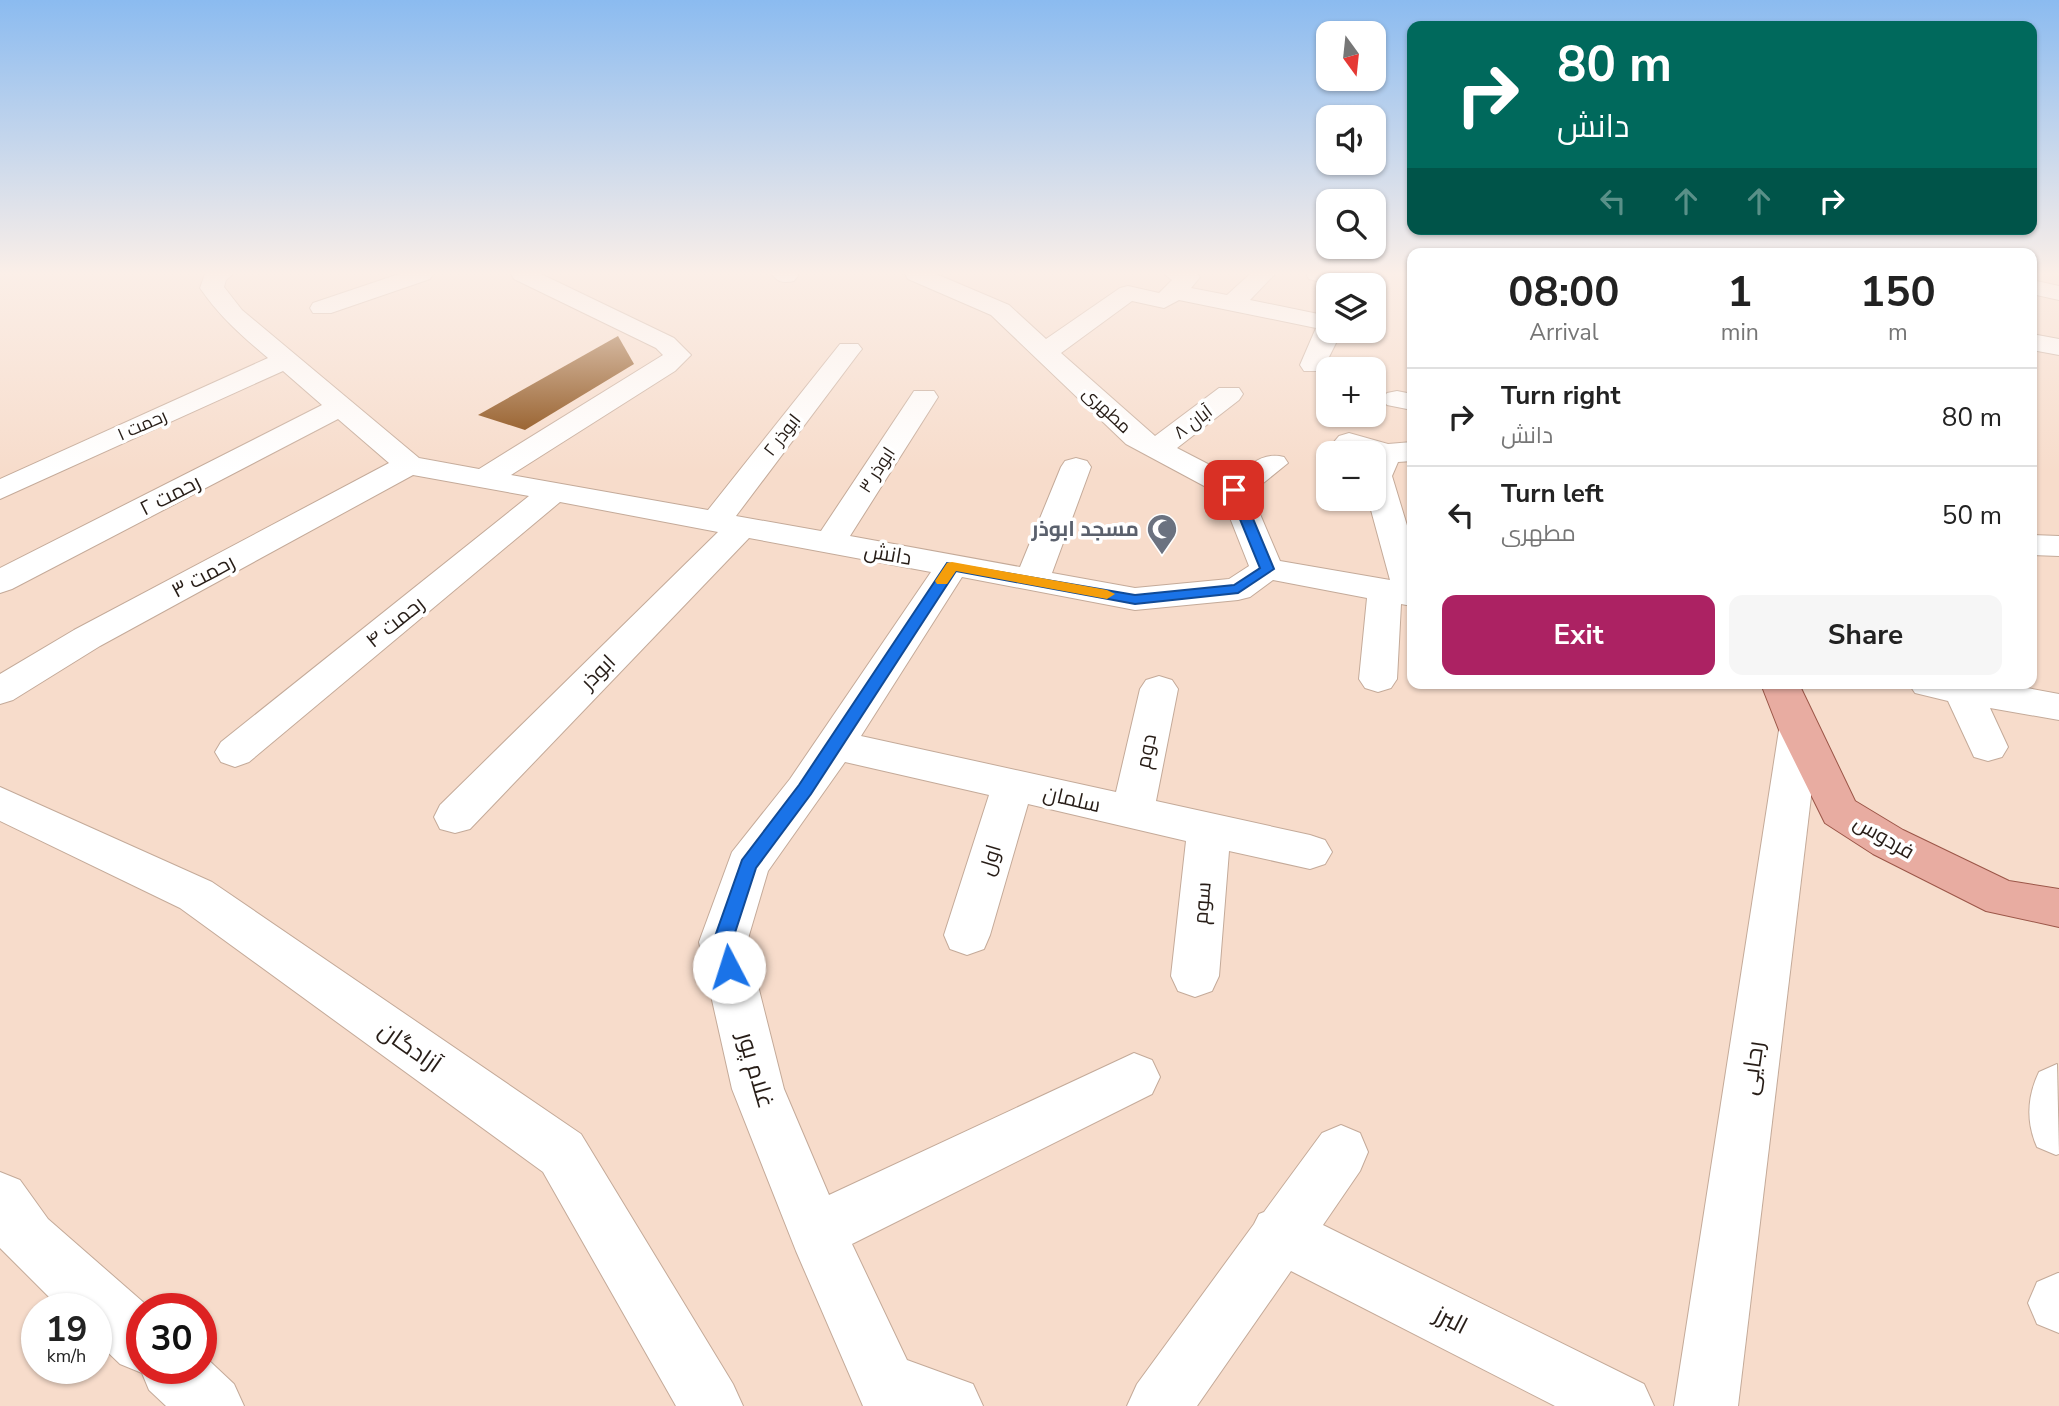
<!DOCTYPE html>
<html lang="en">
<head>
<meta charset="utf-8">
<style>
	:root { --surface:#fff; --page:#f6f6f6; --text:#222; --muted:#767676; --line:#e0e0e0; --accent:#ac2263 }
	body { margin:0; font-family:"Nunito Sans",Cairo,sans-serif; background:var(--page); color:var(--text); height:100vh; display:flex; flex-direction:column; font-size:26px; white-space:nowrap }
	* { box-sizing:border-box; margin:0 }
	p { font-size:23px; color:var(--muted) }
	.icon { flex:none; width:38px; height:38px; fill:none; stroke:currentColor; stroke-width:2; stroke-linecap:round; stroke-linejoin:round }
	.map { position:relative; flex:1; overflow:hidden }
	.sheet { position:absolute; left:1407px; top:248px; width:630px; height:441px; display:flex; flex-direction:column; background:var(--surface); border-radius:14px; box-shadow:0 2px 5px #0004 }
	.sheet>* { flex:none }
	.hud { position:absolute; left:1407px; top:21px; width:630px; height:214px; border-radius:14px; box-shadow:0 2px 5px #0004; background:#00695c; color:#fff; overflow:hidden }
	.needle { width:46px; rotate:165deg }
	.tools { position:absolute; left:1316px; top:21px; display:grid; gap:14px }
	.tools a { display:grid; place-items:center; width:70px; height:70px; border-radius:14px; background:var(--surface); box-shadow:0 2px 5px #0004; font-size:35px }
	.speed { position:absolute; left:21px; top:1293px; display:flex; gap:14px; font-size:35px; font-weight:700; text-align:center }
	.speed>* { display:grid; place-content:center; width:91px; height:91px; border-radius:50%; background:var(--surface); box-shadow:0 2px 5px #0004; line-height:1 }
	.speed small { font-size:18px; font-weight:400 }
	.speed .limit { border:10px solid #d22; background:#fff; color:#111 }
	.pin { position:absolute; display:grid; place-items:center; width:60px; height:60px; color:#fff; margin:-30px; border-radius:14px; box-shadow:0 4px 10px #0006 }
	.me { position:absolute; width:77px; margin:-38px; rotate:355deg; stroke-linejoin:round; filter:drop-shadow(0 0 5px #0008) }
	.turn { display:flex; align-items:center; gap:24px; height:147px; padding:0 35px; font-size:32px }
	.turn .icon { width:91px; height:91px; stroke-width:2.5 }
	.turn b { display:block; font-size:49px; line-height:60px }
	.lanes { display:flex; align-items:center; height:66px; padding:0 35px; background:#0003; justify-content:center; gap:35px; direction:ltr }
	.lanes .off { opacity:.35 }
	.eta { display:flex; justify-content:space-evenly; align-items:center; height:119px; text-align:center }
	.eta b { font-size:42px; font-weight:700; line-height:49px }
	.primary-button { display:flex; gap:14px; margin-top:auto; padding:14px 35px }
	.primary-button a { flex:1; height:80px; border-radius:14px; background:var(--accent); color:#fff; font-size:28px; font-weight:700; line-height:80px; text-align:center }
	.primary-button a+a { background:var(--page); color:var(--text) }
	ul { padding:0; list-style:none }
	li { display:flex; align-items:center; gap:21px; height:98px; padding:0 35px; border-top:2px solid var(--line) }
	li div { flex:1 }
	li b { display:block; font-size:26px }
	li em { font-style:normal }
	.map>svg:first-child { display:block }
	.building { fill:#824205 }
	.lines { fill:none; stroke-linecap:round; stroke-linejoin:round }
	.minor-casing { stroke:#c4aa99; stroke-width:2 }
	.major-casing { stroke:#9b5648; stroke-width:2 }
	.minor { fill:#fff; fill-rule:evenodd }
	.major { fill:#e8aca1; fill-rule:evenodd }
	.route { fill:#1a73e8; stroke:#114b97; stroke-width:2 }
	.slow { fill:#f59e0b }
	.labels { text-anchor:middle; dominant-baseline:central; stroke-width:7; stroke-linejoin:round; paint-order:stroke }
	.far-street-label { font-size:18px; fill:#271d17; stroke:#fff }
	.street-label { font-size:21px; fill:#271d17; stroke:#fff }
	.worship-label { font-size:21px; font-weight:bold; fill:#5b616d; stroke:#fff; text-anchor:end }
	.near-street-label { font-size:24px; fill:#271d17; stroke:#fff }
</style>
</head>
<body>
<div class="map">
<svg width="2059" height="1406" viewBox="0 0 2059 1406">
	<rect width="100%" height="100%" fill="#f7dccb"/>
	<polygon class="building" points="618,336 634,364 525,430 478,415"/>
	<g class="lines">
		<g class="minor-casing">
			<g id="minor">
				<path d="M205,274H233L226,280L224,287L242,310L419,458L479,469L663,355L656,348L514,279L511,274H541L674,338L691,355L675,371L511,475L708,510L840,344H858L862,349L858,354L736,516L821,531L914,391H934L938,397L850,536L1020,567L1061,467L1065,461L1076,458L1087,461L1091,467L1052,573L1135,588L1229,579L1249,566L1221,495L1126,444L991,315L908,279L905,274H936L1009,305L1046,339L1120,288L1128,286L1159,293L1172,280L1164,274H1198L1200,277L1191,288L1227,295L1250,274H1275L1250,300L1328,316V331H1342L1322,371H1304L1300,365L1316,328L1179,300L1164,308L1132,301L1061,353L1155,436L1219,388H1239L1243,394L1239,400L1177,448L1233,477C1249,466 1263,451 1284,457L1288,463L1251,493L1280,561L1390,580L1368,499H1374V453C1360,453 1343,454 1334,442L1339,436L1349,433L1388,444L1412,442V461L1398,462L1392,476L1412,542V606L1401,604L1397,679L1391,688L1378,692L1365,688L1359,679L1367,598L1273,580L1250,597L1238,600L1135,610L962,577L861,736L1116,792L1140,689L1146,680L1159,676L1172,680L1178,689L1156,801L1310,835L1325,840L1332,852L1325,864L1310,869L1229,851L1219,976L1212,991L1195,997L1178,991L1171,976L1186,841L1028,804L990,935L984,949L967,955L950,949L944,935L989,795L845,762L768,871L747,942L784,1089L829,1195L1134,1053L1152,1060L1160,1077L1152,1094L852,1244L907,1360L973,1384L983,1406H863L796,1251L732,1089L699,942L732,852L790,779L931,572L749,538L470,829L455,833L440,829L434,817L440,805L718,532L560,502L249,762L235,767L221,762L215,752L221,742L529,496L413,475L100,646L13,700L0,704V674L74,630L389,463L338,419L12,589L0,593V568L322,405L283,371L0,499V479L268,358C242,336 219,316 200,288Z"/>
				<polygon points="399,274 433,274 430,279 331,313 313,313 310,308 313,303"/>
				<path d="M772,274H796L798,276L794,281C785,283 778,283 772,274Z"/>
				<polygon points="1306,274 1344,274 1362,279 1366,284 1332,285 1309,279"/>
				<polygon points="2032,280 2059,286 2059,300 2032,294"/>
				<polygon points="2032,334 2059,339 2059,355 2032,350"/>
				<polygon points="1397,391 1412,394 1412,410 1387,405 1383,399 1387,393"/>
				<polygon points="2032,535 2059,536 2059,556 2032,555"/>
				<polygon points="1909,684 2005,684 2059,694 2059,720 1990,708 2008,747 2002,757 1988,761 1974,757 1948,701 1915,693"/>
				<polygon points="1799,716 1813,720 1819,730 1738,1406 1674,1406 1779,730 1785,720"/>
				<polygon points="0,787 212,882 581,1134 733,1384 743,1406 676,1406 543,1172 180,908 0,821"/>
				<path d="M2057,1064L2059,1154L2056,1155L2037,1147C2026,1122 2027,1097 2039,1072Z"/>
				<polygon points="1341,1125 1360,1133 1368,1152 1360,1171 1323,1225 1644,1384 1654,1406 1555,1406 1291,1271 1197,1406 1127,1406 1137,1384 1254,1224 1259,1214 1264,1212 1322,1133"/>
				<polygon points="0,1172 20,1180 48,1219 151,1309 142,1309 142,1368 201,1368 201,1353 234,1384 244,1406 166,1406 149,1390 142,1373 120,1364 96,1341 96,1309 61,1309 0,1248"/>
				<polygon points="2058,1273 2059,1273 2059,1333 2037,1324 2028,1303 2037,1282"/>
			</g>
		</g>
		<g class="major-casing">
			<polygon id="major" points="1761,684 1799,684 1855,801 1903,830 2009,881 2059,889 2059,927 1986,911 1873,854 1825,823 1779,730"/>
		</g>
		<use href="#minor" class="minor"/>
		<use href="#major" class="major"/>
	</g>
	<linearGradient id="sky" x2="0" y2="1"><stop stop-color="#8bbbf0"/><stop offset="0.58" stop-color="#fbefe8"/><stop offset="1" stop-color="#fbefe8" stop-opacity="0"/></linearGradient>
	<rect width="2059" height="471" fill="url(#sky)"/>
	<polygon class="route" points="1234,486 1241,490 1274,569 1238,593 1135,604 956,571 811,794 756,868 732,942 738,967 736,973 729,975 722,973 713,942 742,860 799,785 947,563 1135,595 1234,585 1260,568 1228,490"/>
	<polygon class="slow" points="952,562 1107,590 1115,594 1107,599 956,571 947,584 937,584 935,581 947,563"/>
	<defs>
		<g id="mosque-pin" transform="scale(1.575)"><path d="M0 17L-7.5 6A9.5 9.5 0 1 1 7.5 6Z" fill="#6b7280" stroke="#fff"/><path d="M3.5-4.9A6 6 0 1 0 3.5 4.9A5 5 0 1 1 3.5-4.9Z" fill="#fff"/></g>
	</defs>
	<g fill-rule="evenodd">
		<use href="#mosque-pin" x="1162" y="529"/>
	</g>
	<g class="labels">
		<g class="far-street-label">
			<text transform="translate(1107 410) rotate(43)">مطهری</text>
			<text transform="translate(1193 422) rotate(-37)">آبان ۸</text>
			<text transform="translate(142 425) rotate(-24)">رحمت ۱</text>
			<text transform="translate(782 435) rotate(-52)">ابوذر ۲</text>
			<text transform="translate(877 470) rotate(-57)">ابوذر ۳</text>
		</g>
		<g class="street-label">
			<text transform="translate(170 495) rotate(-27)">رحمت ۲</text>
			<text transform="translate(888 554) rotate(10)">دانش</text>
			<text transform="translate(203 576) rotate(-28)">رحمت ۳</text>
			<text transform="translate(395 622) rotate(-39)">رحمت ۴</text>
			<text transform="translate(598 672) rotate(-45)">ابوذر</text>
			<text transform="translate(1146 751) rotate(-78)">دوم</text>
			<text transform="translate(1072 799) rotate(13)">سلمان</text>
			<text transform="translate(1884 837) rotate(30)">فردوس</text>
			<text transform="translate(990 860) rotate(-73)">اول</text>
			<text transform="translate(1202 903) rotate(-85)">سوم</text>
		</g>
		<g class="worship-label">
			<text x="1139" y="529">مسجد ابوذر</text>
		</g>
		<g class="near-street-label">
			<text transform="translate(410 1047) rotate(35)">آزادگان</text>
			<text transform="translate(1752 1068) rotate(-82)">رجایی</text>
			<text transform="translate(756 1070) rotate(74)">غلام پور</text>
			<text transform="translate(1451 1320) rotate(27)">البرز</text>
		</g>
	</g>
</svg>
<div class="tools">
<a><svg class="needle" viewBox="-14 -14 28 28"><path d="M0-13l5 13h-10z" fill="#e53935"/><path d="M0 13l5-13h-10z" fill="#767676"/></svg></a>
<a><svg class="icon" aria-label="sound" viewBox="0 0 24 24"><path d="M4 9h4l5-4v14l-5-4H4zM17 9q2 3 0 6"/></svg></a>
<a><svg class="icon" aria-label="search" viewBox="0 0 24 24"><circle cx="10" cy="10" r="6"/><path d="M15 15l6 6"/></svg></a>
<a><svg class="icon" aria-label="layers" viewBox="0 0 24 24"><path d="M12 4l9 5-9 5-9-5zM3 14l9 5 9-5"/></svg></a>
<a>+</a>
<a>−</a>
</div>
<div class="speed"><div>19<small>km/h</small></div><div class="limit">30</div></div>
<div class="pin" style="left:1234px;top:490px;background:#d93025"><svg class="icon" aria-label="arrive" viewBox="0 0 24 24"><path d="M6 21V4h12l-3 4 3 4H6"/></svg></div>
<svg class="me" style="left:729px;top:967px" viewBox="-20 -20 40 40"><circle r="19" fill="#fff"/><path d="M0-13L10 11 0 6-10 11z" fill="#1a73e8"/></svg>
<div class="hud">
<div class="turn"><svg class="icon" aria-label="right" viewBox="0 0 24 24"><path d="M7 20v-9h11M14 6l5 5-5 5"/></svg><div><b>80 m</b>دانش</div></div>
<div class="lanes"><svg class="icon off" aria-label="left" viewBox="0 0 24 24"><path d="M17 20v-9H6M10 6l-5 5 5 5"/></svg><svg class="icon off" aria-label="ahead" viewBox="0 0 24 24"><path d="M12 20V5M6 11l6-6 6 6"/></svg><svg class="icon off" aria-label="ahead" viewBox="0 0 24 24"><path d="M12 20V5M6 11l6-6 6 6"/></svg><svg class="icon" aria-label="right" viewBox="0 0 24 24"><path d="M7 20v-9h11M14 6l5 5-5 5"/></svg></div>
</div>
<section class="sheet">
<div class="eta">
<div><b>08:00</b><p>Arrival</p></div>
<div><b>1</b><p>min</p></div>
<div><b>150</b><p>m</p></div>
</div>
<ul>
<li><svg class="icon" aria-label="right" viewBox="0 0 24 24"><path d="M7 20v-9h11M14 6l5 5-5 5"/></svg><div><b>Turn right</b><p>دانش</p></div><em>80 m</em></li>
<li><svg class="icon" aria-label="left" viewBox="0 0 24 24"><path d="M17 20v-9H6M10 6l-5 5 5 5"/></svg><div><b>Turn left</b><p>مطهری</p></div><em>50 m</em></li>
</ul>
<div class="primary-button"><a>Exit</a><a>Share</a></div>
</section>
</div>
</body>
</html>
